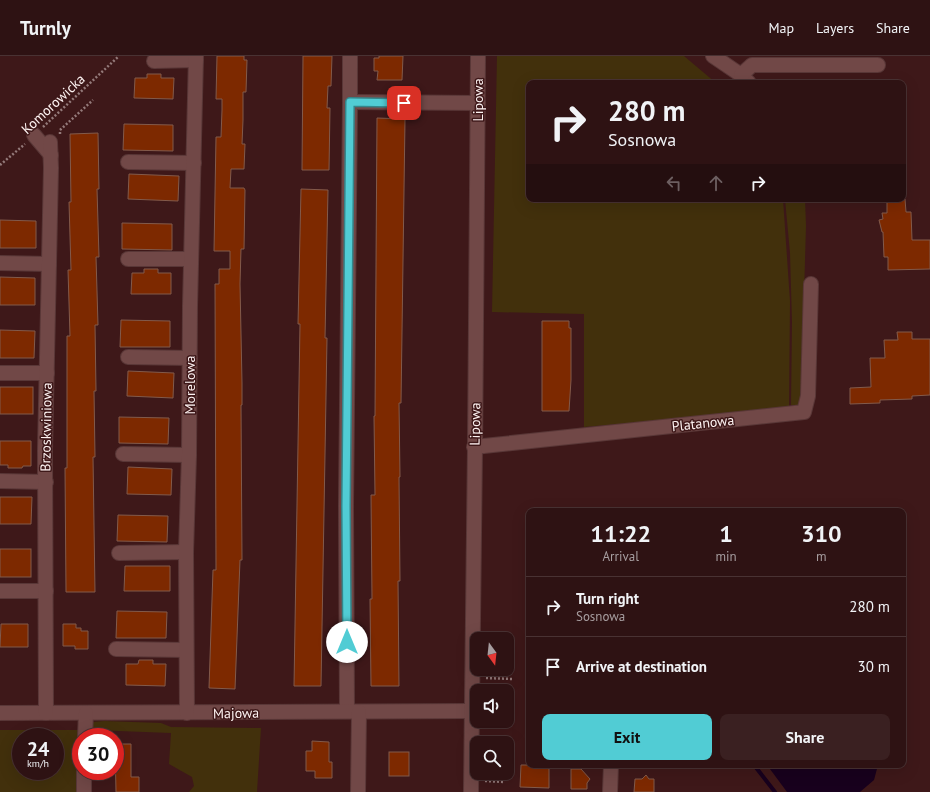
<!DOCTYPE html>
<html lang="en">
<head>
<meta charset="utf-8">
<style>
	:root { --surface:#2e1213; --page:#3a2021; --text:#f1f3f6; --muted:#a79ea0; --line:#493233; --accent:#51ccd4 }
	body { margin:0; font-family:"PT Sans",sans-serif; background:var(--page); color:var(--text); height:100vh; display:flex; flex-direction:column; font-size:15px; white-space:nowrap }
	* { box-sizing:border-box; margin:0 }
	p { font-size:13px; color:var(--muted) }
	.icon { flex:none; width:22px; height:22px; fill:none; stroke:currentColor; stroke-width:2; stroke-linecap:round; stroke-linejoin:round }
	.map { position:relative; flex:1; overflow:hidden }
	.sheet { position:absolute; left:526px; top:452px; width:380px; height:260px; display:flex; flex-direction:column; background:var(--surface); border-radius:8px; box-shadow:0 4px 16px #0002,0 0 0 1px var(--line) }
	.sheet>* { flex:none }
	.hud { position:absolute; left:526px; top:24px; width:380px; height:122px; border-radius:8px; box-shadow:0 4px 16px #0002,0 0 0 1px var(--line); background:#2e1213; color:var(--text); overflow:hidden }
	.needle { width:26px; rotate:165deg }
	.controls { position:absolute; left:470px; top:576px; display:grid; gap:8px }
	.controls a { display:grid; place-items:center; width:44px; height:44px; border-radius:8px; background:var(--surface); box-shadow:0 4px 16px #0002,0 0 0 1px var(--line); font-size:20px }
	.speed { position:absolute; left:12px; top:672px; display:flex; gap:8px; font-size:20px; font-weight:700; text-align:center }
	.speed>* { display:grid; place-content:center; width:52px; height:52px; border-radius:50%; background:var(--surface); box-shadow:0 4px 16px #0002,0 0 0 1px var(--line); line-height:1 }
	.speed small { font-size:10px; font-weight:400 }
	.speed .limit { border:6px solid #d22; background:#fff; color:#111 }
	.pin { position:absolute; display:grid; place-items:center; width:34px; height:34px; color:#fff; margin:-17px; border-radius:8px; box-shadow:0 2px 6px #0006 }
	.me { position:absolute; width:44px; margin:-22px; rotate:0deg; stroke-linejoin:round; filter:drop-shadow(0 0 3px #0008) }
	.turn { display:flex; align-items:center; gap:14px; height:84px; padding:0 16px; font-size:18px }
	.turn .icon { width:52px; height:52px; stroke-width:2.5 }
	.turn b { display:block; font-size:28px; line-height:34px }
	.lanes { display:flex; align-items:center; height:38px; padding:0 16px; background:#0003; justify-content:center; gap:20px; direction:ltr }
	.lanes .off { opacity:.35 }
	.eta { display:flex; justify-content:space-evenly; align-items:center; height:68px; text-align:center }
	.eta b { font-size:24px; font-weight:700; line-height:28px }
	.action { display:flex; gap:8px; margin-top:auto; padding:8px 16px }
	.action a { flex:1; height:46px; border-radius:8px; background:var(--accent); color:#111; font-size:16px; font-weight:700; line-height:46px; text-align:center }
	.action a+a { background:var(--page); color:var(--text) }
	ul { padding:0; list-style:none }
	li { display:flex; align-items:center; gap:12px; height:60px; padding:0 16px; border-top:1px solid var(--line) }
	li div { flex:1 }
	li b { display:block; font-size:15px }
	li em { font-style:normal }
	header { display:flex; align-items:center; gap:24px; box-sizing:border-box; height:56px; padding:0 20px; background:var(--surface); border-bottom:1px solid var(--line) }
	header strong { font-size:19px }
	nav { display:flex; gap:22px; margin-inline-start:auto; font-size:14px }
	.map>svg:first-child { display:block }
	.green { fill:#42300c; fill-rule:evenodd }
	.water { fill:#18001d }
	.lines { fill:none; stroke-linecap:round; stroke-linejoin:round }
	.stream { stroke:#18001d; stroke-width:4 }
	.building { fill:#7d2900; stroke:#825a4b }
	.minor-casing { stroke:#593737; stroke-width:16 }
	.path { stroke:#947a7a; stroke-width:2.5; stroke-dasharray:2 2; stroke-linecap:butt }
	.minor { stroke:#714847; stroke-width:14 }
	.route-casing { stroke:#35858a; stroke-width:10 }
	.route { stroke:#51ccd4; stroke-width:7 }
	.labels { text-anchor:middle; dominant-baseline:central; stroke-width:3; stroke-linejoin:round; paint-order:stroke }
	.street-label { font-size:14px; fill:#fdf2f1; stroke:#3e1819 }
</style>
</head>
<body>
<header>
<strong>Turnly</strong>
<nav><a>Map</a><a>Layers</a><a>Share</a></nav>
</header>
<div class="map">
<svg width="930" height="736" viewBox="0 0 930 736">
	<rect width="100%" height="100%" fill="#3e1819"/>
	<g class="green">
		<polygon points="497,0 684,0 716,27 529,27 529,143 783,143 790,245 789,353 584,371 584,258 492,256"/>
		<polygon points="785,143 805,143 806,170 803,272 803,349 791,349 792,266 790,197"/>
		<polygon points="104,665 161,667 171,671 261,672 257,736 189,736 194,730 192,721 169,708 171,677 92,674 91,672 93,666"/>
		<path d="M0,674H80V736H0ZM21,681H55V715H21Z"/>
	</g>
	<polygon class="water" points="767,709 878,709 874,724 860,736 787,736"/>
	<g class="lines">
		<polyline class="stream" points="754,709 775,736"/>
	</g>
	<g class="building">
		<polygon points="217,0 244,0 244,4 247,4 246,36 243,36 243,64 242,88 245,88 244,113 231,113 230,132 244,132 245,134 244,193 241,193 240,228 242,327 242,349 241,349 242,504 240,504 235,633 209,632 213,514 216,514 215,228 219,228 219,213 230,213 230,195 214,195 216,81 221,81 222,54 222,43 216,43"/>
		<polygon points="303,0 332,0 331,30 328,30 327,52 330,52 329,114 302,114"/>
		<polygon points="379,0 403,0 402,24 377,24 378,15 374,15 374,2 379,2"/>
		<polygon points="147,18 161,18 161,22 174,22 173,43 134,42 135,22 147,22"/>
		<polygon points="377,62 405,63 401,347 399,347 400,421 399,421 400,525 398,525 399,630 371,630 370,543 372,543 371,439 375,439 374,360 375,360"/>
		<polygon points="124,68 173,69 173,95 123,94"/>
		<polygon points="98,77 99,133 97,133 99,201 96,201 98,269 95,269 96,335 94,335 95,401 93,401 95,536 66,536 65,412 67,412 67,280 70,280 68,214 71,214 69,146 71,146 70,78"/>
		<polygon points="129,118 179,120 178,145 128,143"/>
		<polygon points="301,133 328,134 325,282 327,282 321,630 294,630 300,268 298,268"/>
		<polygon points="887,143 905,143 906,156 911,156 912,184 930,184 930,213 888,214 888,201 884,201 883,176 882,176 879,164 883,163 882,157 887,157"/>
		<polygon points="0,164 36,165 36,192 0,192"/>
		<polygon points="122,167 172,168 172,194 122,193"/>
		<polygon points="144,213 158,213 158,217 171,217 171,238 131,238 132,217 144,217"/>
		<polygon points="0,221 35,222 35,249 0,249"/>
		<polygon points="121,264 170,265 170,291 120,291"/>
		<polygon points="542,265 569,265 569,272 571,272 571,324 569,355 542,355"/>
		<polygon points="0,274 35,275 34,302 0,302"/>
		<polygon points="897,276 912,276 912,283 930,283 930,339 912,340 912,343 880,344 880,347 850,348 850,332 871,331 870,302 885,302 884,284 898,284"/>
		<polygon points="128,315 174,317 173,342 127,340"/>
		<rect x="0" y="331" width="33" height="27"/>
		<polygon points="119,361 169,362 168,388 119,387"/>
		<polygon points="0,385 31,385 31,410 23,410 22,412 8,412 8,409 0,409"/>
		<polygon points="128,411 172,413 171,439 127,438"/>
		<polygon points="0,441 32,441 31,468 0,468"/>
		<polygon points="118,459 168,460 167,486 117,485"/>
		<rect x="0" y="493" width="31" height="28"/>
		<polygon points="125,510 170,510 170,535 124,535"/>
		<polygon points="117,555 167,556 166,582 116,582"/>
		<polygon points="1,568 28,568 28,591 0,591"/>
		<polygon points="63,568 76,568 76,572 81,572 81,575 88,575 88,593 75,593 75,590 63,590"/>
		<polygon points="139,604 153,604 153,608 166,608 165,630 126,629 126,608 138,608"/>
		<polygon points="312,685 329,686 329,706 332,706 332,722 315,722 315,715 306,715 306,695 312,695"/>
		<polygon points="115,688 131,688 131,721 139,721 139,736 116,736"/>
		<rect x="389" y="696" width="20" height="24"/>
		<polygon points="521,709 549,709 549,732 520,731"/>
		<polygon points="571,713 581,713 590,723 587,727 587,733 571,733"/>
		<polygon points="646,719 649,723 654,723 654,736 634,736 635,723 642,723"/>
	</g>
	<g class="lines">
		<g class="minor-casing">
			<g id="minor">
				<polyline points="713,0 741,19 749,27"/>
				<polyline points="154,5 196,4"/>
				<polyline points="741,19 752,9 878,9"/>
				<polyline points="350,46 478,47"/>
				<polyline points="34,79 51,99"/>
				<polyline points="128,106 194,107"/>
				<polyline points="128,203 191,203"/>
				<polyline points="0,207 49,208"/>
				<polyline points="128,301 190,302"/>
				<polyline points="0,317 47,317"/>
				<polyline points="474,391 804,356 808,340 811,228"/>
				<polyline points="123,398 189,399"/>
				<polyline points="0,425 46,426"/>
				<polyline points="119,497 186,496"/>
				<polyline points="0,535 46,535"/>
				<polyline points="116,593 186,594"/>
				<polyline points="347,655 346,450 350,46 350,0"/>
				<polyline points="0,657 471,655"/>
				<polyline points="46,657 45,395 51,112 50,86"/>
				<polyline points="187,657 186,496 189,399 190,250 196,0"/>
				<polyline points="85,681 86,657"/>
				<polyline points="84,736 84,715"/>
				<polyline points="358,736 359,656"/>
				<path d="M471,736C474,491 477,245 478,0"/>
				<polyline points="610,736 611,709"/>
			</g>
		</g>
		<g class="path">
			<polyline points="43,71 119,0"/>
			<polyline points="60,78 60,74 93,44"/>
			<polyline points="0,109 25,88"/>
			<polyline points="486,622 512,623"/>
			<polyline points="485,725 505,726"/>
		</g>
		<use href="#minor" class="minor"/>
	</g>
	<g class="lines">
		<g class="route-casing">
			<polyline id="route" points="347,586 346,450 350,46 404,47"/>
		</g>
		<use href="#route" class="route"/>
	</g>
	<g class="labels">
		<g class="street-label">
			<text transform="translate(478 44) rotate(-90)">Lipowa</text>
			<text transform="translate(53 48) rotate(-43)">Komorowicka</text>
			<text transform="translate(190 329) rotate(-90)">Morelowa</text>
			<text transform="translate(703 367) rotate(-6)">Platanowa</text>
			<text transform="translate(475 368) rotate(-89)">Lipowa</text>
			<text transform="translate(46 371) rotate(-89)">Brzoskwiniowa</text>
			<text transform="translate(236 657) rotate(-1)">Majowa</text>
		</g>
	</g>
</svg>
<div class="controls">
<a><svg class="needle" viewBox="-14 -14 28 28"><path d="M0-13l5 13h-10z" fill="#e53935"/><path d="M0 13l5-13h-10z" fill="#a79ea0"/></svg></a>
<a><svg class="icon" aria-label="sound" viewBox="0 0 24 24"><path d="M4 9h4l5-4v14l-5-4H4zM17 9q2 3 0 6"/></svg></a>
<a><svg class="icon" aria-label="search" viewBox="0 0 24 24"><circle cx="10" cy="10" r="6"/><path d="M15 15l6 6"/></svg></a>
</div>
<div class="speed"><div>24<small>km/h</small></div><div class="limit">30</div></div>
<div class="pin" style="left:404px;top:47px;background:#d93025"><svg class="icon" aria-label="arrive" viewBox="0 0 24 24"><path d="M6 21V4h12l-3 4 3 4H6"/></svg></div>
<svg class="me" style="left:347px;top:586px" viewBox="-20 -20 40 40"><circle r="19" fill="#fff"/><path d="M0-13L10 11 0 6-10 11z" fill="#51ccd4"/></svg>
<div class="hud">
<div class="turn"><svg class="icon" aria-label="right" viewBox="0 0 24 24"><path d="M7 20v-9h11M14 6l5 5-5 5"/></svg><div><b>280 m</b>Sosnowa</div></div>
<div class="lanes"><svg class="icon off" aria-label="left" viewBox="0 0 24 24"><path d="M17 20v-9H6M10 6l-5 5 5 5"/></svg><svg class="icon off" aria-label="ahead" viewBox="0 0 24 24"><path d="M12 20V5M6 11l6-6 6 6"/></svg><svg class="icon" aria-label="right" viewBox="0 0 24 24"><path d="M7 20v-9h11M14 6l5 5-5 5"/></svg></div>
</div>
<section class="sheet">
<div class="eta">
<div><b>11:22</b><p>Arrival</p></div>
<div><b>1</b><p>min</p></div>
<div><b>310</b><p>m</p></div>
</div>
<ul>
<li><svg class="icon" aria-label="right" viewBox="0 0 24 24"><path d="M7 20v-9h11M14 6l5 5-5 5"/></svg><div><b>Turn right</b><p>Sosnowa</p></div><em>280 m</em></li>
<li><svg class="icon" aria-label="arrive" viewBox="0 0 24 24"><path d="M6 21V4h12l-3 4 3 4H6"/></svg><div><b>Arrive at destination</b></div><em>30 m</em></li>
</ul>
<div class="action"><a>Exit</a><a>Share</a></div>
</section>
</div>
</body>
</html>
